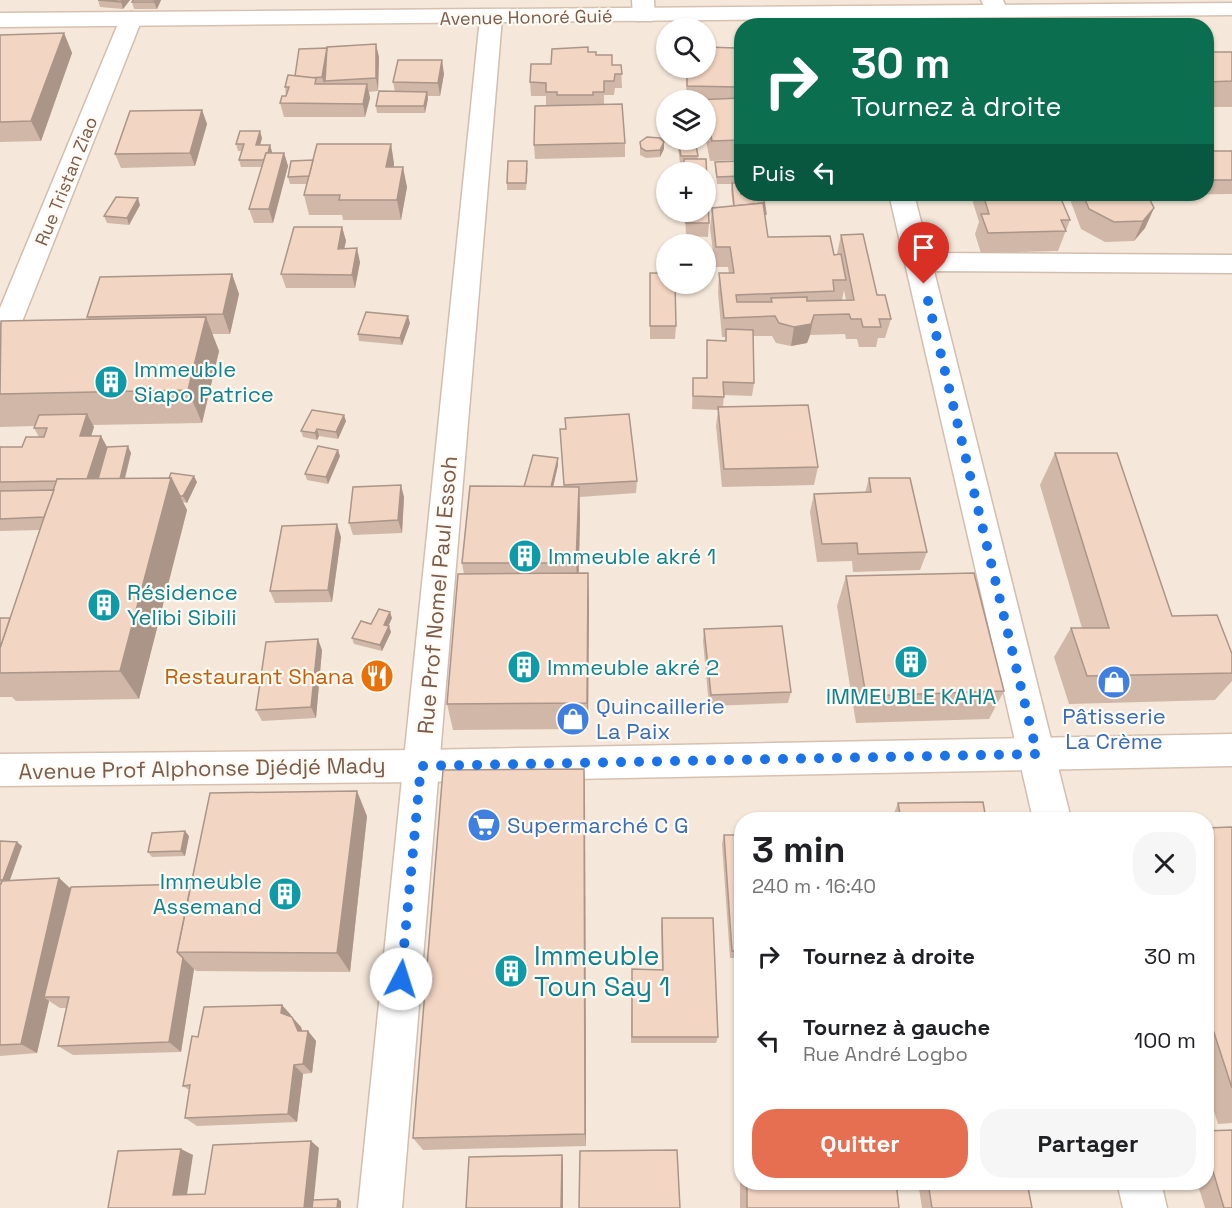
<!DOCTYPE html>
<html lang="fr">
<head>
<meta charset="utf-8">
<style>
	:root { --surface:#fff; --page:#f6f6f6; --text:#202124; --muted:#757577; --accent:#e76f51 }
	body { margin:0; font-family:"Space Grotesk",sans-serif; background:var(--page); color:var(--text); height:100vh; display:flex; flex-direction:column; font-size:22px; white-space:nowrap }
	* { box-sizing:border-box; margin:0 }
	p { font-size:20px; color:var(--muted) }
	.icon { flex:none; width:33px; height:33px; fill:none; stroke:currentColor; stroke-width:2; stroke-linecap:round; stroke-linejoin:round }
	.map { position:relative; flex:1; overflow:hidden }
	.drawer { position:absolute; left:734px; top:812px; width:480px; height:378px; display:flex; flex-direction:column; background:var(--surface); border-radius:24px; box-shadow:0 2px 4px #0004 }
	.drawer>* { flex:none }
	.guide { position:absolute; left:734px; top:18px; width:480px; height:183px; border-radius:24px; box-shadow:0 2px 4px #0004; background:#0b6e4f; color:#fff; overflow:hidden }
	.buttons { position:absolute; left:656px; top:18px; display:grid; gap:12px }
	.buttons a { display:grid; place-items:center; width:60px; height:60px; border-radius:50%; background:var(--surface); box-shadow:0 2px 4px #0004; font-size:30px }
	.pin { position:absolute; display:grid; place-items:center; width:51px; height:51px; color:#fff; margin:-62px -26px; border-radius:50% 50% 50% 0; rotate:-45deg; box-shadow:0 0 6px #0007 }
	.pin .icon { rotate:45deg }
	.me { position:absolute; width:66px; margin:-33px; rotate:5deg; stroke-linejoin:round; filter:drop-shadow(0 0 4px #0008) }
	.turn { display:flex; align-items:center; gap:21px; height:126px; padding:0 18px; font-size:27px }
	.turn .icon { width:78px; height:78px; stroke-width:2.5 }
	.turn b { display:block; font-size:42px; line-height:51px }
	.then { display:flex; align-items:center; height:57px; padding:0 18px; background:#0003; gap:12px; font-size:22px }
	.round { display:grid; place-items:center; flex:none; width:63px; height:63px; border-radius:24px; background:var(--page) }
	.summary { display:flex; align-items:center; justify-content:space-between; height:102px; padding:0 18px }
	h1 { font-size:36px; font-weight:700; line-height:45px }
	.button { display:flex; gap:12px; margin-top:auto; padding:12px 18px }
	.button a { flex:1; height:69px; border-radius:24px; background:var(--accent); color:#fff; font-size:24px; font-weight:700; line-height:69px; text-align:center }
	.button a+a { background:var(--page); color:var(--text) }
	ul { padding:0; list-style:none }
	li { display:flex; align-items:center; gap:18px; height:84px; padding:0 18px }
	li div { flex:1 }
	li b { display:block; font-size:22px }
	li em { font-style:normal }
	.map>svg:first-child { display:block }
	.residential { fill:#f5e8da; fill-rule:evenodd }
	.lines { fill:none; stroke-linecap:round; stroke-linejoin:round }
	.street-casing { stroke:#d1beb0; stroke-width:3 }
	.secondary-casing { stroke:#d6c0b0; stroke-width:3 }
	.street { fill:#fff; fill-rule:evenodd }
	.secondary { fill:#fff; fill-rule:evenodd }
	.wall { fill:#d1b7a8; fill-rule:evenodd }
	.shaded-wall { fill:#aa9588 }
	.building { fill:#f3d5c3; stroke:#aa9588; stroke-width:1.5 }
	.route { stroke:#1a73e8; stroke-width:10; stroke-dasharray:0 18 }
	.labels { text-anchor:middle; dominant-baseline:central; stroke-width:4.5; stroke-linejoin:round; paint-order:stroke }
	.far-street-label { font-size:18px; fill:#7a5c4d; stroke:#fffaf3 }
	.culture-label { font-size:22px; fill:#0d838f; stroke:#fffaf3; text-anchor:start }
	.street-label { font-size:22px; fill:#7a5c4d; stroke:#fffaf3 }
	.food-label { font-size:22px; fill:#c56008; stroke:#fffaf3; text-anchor:end }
	.shop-label { font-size:22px; fill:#366cbe; stroke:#fffaf3; text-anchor:start }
	.near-culture-label { font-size:27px; fill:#0d838f; stroke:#fffaf3; text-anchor:start }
</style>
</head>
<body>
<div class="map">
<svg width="1232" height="1208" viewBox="0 0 1232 1208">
	<rect width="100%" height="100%" fill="#fdf6ec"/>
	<path class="residential" d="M0,0H1232V1208H0ZM741,26H1206V194H741ZM666,28H705V68H666ZM666,100H705V140H666ZM666,172H705V212H666ZM666,244H705V284H666ZM741,819H1206V1182H741Z"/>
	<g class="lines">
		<g class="street-casing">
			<g id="street">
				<polygon points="632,0 654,0 655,16 652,21 636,21 633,16"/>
				<polygon points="981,0 1003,0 1008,12 1005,17 989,17"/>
				<polygon points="859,7 867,9 873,26 851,26 848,14 851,9"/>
				<polygon points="491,11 499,13 502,18 402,1208 358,1208 480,18 483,13"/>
				<polygon points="131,12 139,14 142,19 14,342 10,349 0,352 0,308 120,19 123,14"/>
				<polygon points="889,194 914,194 929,253 1232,255 1232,273 934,271 1071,819 1033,819"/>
				<polygon points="1117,1182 1161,1182 1167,1208 1123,1208"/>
			</g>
		</g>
		<g class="secondary-casing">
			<g id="secondary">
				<polygon points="1232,3 1232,15 0,27 0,13"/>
				<polygon points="1232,734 1232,766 421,782 0,786 0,754 421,750"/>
			</g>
		</g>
		<use href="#street" class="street"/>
		<use href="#secondary" class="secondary"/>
	</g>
	<g class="wall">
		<polygon points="98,0 130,0 123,9 100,7"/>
		<polygon points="133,0 161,0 157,9 134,9 132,2"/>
		<polygon points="64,33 72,53 41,141 0,142 0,35"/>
		<polygon points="741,50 741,160 710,161 706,141 698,141 698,140 705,140 705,100 686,99 687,68"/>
		<polygon points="588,52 596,55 612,65 621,65 622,88 615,88 614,95 604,95 604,105 625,143 625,157 535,159 534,145 546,106 546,96 531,96 530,82 551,64"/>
		<rect x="1206" y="52" width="26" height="55"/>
		<polygon points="379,57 378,91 369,92 370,98 365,117 284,117 280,103 286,96 285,87 295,76"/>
		<polygon points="444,74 440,96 428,96 425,113 377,113 376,106 395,92 393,82"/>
		<polygon points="202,110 207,124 195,166 121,168 115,154"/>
		<polygon points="262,138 260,145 270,145 272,153 284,153 288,166 273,223 254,223 249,209 262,167 241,167 239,160 242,151 238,151 236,144"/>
		<polygon points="677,140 695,140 698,159 706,159 709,223 708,237 686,236 685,212 705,212 705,172 683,172 684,163 680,163"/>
		<polygon points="640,142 664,149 660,157 646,158 640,155"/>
		<polygon points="391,144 394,164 394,167 407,187 401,220 343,220 342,215 309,215 304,195 307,184 290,184 288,177 313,160"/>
		<polygon points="1206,151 1232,151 1232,194 1147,195 1154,208 1145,228 1134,241 1105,242 1081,229 1068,194 1206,194"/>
		<path d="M741,161V194L766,214L765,218L768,237L834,255L837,254L841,235L891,319L885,338H878L876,347H859L857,339H846L845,334L810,335L807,343L791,346L776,343L772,336H753L754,383L752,396L724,395L723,406L818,467L814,485L722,487L716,426L718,410L692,409L693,378H706L707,340L725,341L726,337H722L718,293L719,273H729L728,267H715L710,228L712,208L733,206L731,190L732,184H717L715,169V162ZM844,290L846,300H842Z"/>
		<polygon points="528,168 526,190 507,190 507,183"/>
		<polygon points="972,194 1059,194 1070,220 1058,251 981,253 975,234 979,222 971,196"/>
		<polygon points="140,205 129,225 107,223 104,216"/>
		<polygon points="342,227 346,241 344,249 360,262 355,288 286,288 281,274"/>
		<polygon points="650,273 676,326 675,339 650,339"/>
		<polygon points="232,274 239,294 230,334 212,334 219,351 202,423 93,425 94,427 91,436 101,436 107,447 131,453 125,479 197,482 187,503 183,502 187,510 139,699 16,701 12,697 0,697 0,618 10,618 40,530 0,531 0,447 22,447 39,437 34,428 35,426 0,427 0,323 88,320 87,317"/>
		<polygon points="410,323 402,345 359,341 358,334"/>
		<polygon points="346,421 338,439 319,436 317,440 303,437 301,431"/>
		<polygon points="560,429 637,481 636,493 580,497 580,518 579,573 588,573 589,603 588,729 453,730 447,704 464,574 462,563 524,487 558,458 558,465 553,487 564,487"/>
		<polygon points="1055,453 1172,616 1232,654 1232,681 1215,700 1069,704 1054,657 1071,628 1082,628 1040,485"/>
		<polygon points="340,456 328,484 307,480 305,474"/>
		<polygon points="869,478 927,552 920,570 853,572 852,561 817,562 810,512 814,494 865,493"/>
		<polygon points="404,497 402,533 353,535 349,523"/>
		<polygon points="341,537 332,602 275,603 270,591"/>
		<polygon points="846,576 1004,691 989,719 856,723 837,606"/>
		<polygon points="392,618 388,626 391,632 382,651 354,644 352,638 371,624"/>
		<polygon points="704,629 791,692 788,703 709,706 703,641"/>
		<polygon points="322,650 316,718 262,721 256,710"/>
		<polygon points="584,769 585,794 586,1146 423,1150 413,1138"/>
		<polygon points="898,803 986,819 894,819 894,813"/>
		<polygon points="367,816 350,972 196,971 194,969 181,1052 73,1055 58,1046 66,1008 60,1008 49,1001 37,1053 0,1056 0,841 22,846 10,880 59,878 71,889 191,884"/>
		<polygon points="1232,827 1232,1123 1218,1124 1206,1086 1206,828"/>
		<polygon points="724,835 741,835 741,958 730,958 722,844"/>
		<polygon points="189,836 185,856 152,857 148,852"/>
		<polygon points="662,918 718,1037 716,1043 631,1043 632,969 662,970 661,926"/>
		<polygon points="740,970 741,970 741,1027 738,1027 736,981"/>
		<polygon points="291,1015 291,1016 301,1027 302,1031 308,1031 316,1041 312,1073 303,1074 297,1122 197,1126 185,1118 189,1090 183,1086 198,1037"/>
		<polygon points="1206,1131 1232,1208 1205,1208 1197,1182 1206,1182"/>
		<polygon points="741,1151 741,1182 896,1182 899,1208 740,1208 740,1153"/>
		<polygon points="918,1182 1027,1182 1032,1208 922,1208"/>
	</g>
	<g class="shaded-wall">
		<polygon points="123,0 130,0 123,9 121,2"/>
		<polygon points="155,0 161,0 157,9 154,2"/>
		<polygon points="64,33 72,53 41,141 31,121"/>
		<polygon points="376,44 379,57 378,91 376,78"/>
		<polygon points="327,48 328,55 324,84 322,77"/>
		<polygon points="442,60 444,74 440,96 438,83"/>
		<polygon points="367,84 370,98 365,117 363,104"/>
		<polygon points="741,85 741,98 736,101 737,87"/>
		<polygon points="427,92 428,99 425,113 424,106"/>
		<polygon points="202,110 207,124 195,166 190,153"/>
		<polygon points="260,131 262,138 258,152 256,145"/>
		<polygon points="664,142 664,149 660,157 660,150"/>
		<polygon points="391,144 394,164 390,187 386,167"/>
		<polygon points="270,145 272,152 268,167 266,160"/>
		<polygon points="284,153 288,166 273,223 269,209"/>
		<polygon points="403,167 407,187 401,220 397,200"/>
		<polygon points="138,198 140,205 129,225 127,218"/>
		<polygon points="1154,208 1145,228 1134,241 1143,221"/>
		<polygon points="342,227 346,241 341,262 338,249"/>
		<polygon points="357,248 360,262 355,288 352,275"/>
		<polygon points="232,274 239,294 230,334 223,314"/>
		<polygon points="814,315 810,335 807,343 791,346 794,327"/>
		<polygon points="408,316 410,323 402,345 400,338"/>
		<polygon points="206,317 219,351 202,423 188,390"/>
		<polygon points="87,414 94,427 87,449 80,436"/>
		<polygon points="344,415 346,421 338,439 336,432"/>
		<polygon points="317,429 319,436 317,440 315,433"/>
		<polygon points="101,436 108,449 94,493 86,480"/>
		<polygon points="128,446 131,453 122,489 119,483"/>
		<polygon points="338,450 340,456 328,484 326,477"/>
		<polygon points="558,458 558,465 551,496 550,490"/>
		<polygon points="194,476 197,482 187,503 183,496"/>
		<polygon points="171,478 187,510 139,699 120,671"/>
		<polygon points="401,485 404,497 402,533 398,520"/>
		<polygon points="579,487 580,518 578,593 576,563"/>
		<polygon points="337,524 341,537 332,602 328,590"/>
		<polygon points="588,573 589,603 588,729 587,703"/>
		<polygon points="390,612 392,618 386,631 384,625"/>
		<polygon points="389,626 391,632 382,651 380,645"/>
		<polygon points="318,639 322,650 316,718 311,707"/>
		<polygon points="584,769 585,794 586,1146 585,1134"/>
		<polygon points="357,791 367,816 350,972 337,953"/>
		<polygon points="185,831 189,836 185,856 181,851"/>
		<polygon points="17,842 22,846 8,885 3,880"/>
		<polygon points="59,878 73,891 44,997 49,1001 37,1053 21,1044"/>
		<polygon points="183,958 194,969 181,1052 169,1042"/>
		<polygon points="282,1005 291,1015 290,1023 281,1013"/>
		<polygon points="292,1017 301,1027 306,1041 298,1031"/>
		<polygon points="308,1031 316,1041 312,1073 303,1064"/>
		<polygon points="294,1065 303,1074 297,1122 288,1114"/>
		<polygon points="311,1141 319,1148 313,1208 304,1208"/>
		<polygon points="181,1149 193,1155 186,1201 173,1195"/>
		<polygon points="562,1155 563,1160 563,1208 561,1208"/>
		<polygon points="338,1199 341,1201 341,1208 337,1208"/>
	</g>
	<g class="building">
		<polygon points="98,0 123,0 121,2"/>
		<polygon points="133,0 155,0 154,2 132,2"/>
		<polygon points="64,33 31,121 0,122 0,35"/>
		<polygon points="376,44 376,78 325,81 327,47"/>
		<polygon points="588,47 588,52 596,52 596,55 612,55 612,65 621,65 622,74 615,74 614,81 604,81 604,92 593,92 593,95 557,95 557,92 546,92 546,83 530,82 531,64 551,64 552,49"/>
		<polygon points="705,47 736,48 741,50 741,85 737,87 687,86 687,68 705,68"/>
		<polygon points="327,48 322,77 310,78 295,76 299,49"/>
		<polygon points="1206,52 1232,52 1232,81 1206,82"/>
		<polygon points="398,60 442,60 438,83 393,82"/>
		<polygon points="288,75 316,78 315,84 367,84 363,104 280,103 282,96 286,96 289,87 285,87"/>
		<polygon points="379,91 427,92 424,106 376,106"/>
		<polygon points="741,98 741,140 712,141 708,121 705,121 705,100 695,100"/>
		<polygon points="622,104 625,143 534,145 535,106"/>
		<polygon points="202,110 190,153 115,154 130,111"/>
		<polygon points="240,131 260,131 256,145 270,145 268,153 266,153 264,160 239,160 244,144 236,144"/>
		<polygon points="647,137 660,138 664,142 660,150 646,151 641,148 640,142"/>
		<polygon points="678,140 695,140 698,156 681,156"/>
		<polygon points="317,144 391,144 386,167 403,167 397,200 339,200 340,195 304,195"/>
		<rect x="1206" y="151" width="26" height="29"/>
		<polygon points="266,153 284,153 269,209 249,209"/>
		<polygon points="684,159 706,159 709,223 686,223 686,212 705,212 705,172 684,172"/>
		<polygon points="313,160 309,176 288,177 291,161"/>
		<polygon points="508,161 527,161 526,183 507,183"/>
		<polygon points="741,161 741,176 717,177 715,162"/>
		<polygon points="732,183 741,183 741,194 763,194 766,214 765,214 763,203 734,206"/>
		<polygon points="983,194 1059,194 1070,220 1061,220 1066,231 988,233 981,214 989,214"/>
		<polygon points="1083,194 1147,194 1154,208 1143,221 1114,222 1089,209"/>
		<polygon points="116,197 138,198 127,218 104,216"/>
		<polygon points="763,203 768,237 830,236 834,255 841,254 846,280 833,280 834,291 736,295 737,302 772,302 771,298 807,297 807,301 854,300 841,235 863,234 877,295 885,295 891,319 879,319 881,327 863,327 861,319 851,319 849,314 814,315 811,324 794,327 779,323 775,316 724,318 719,273 734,273 730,247 716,247 712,208"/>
		<polygon points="294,227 342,227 338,249 357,248 352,275 281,274"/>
		<polygon points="650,273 666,273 666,284 675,284 676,326 650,326"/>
		<polygon points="232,274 223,314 87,317 100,277"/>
		<polygon points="366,312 408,316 400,338 358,334"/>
		<polygon points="206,317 188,390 0,394 1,321"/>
		<polygon points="726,329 753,330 754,383 723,382 724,397 693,396 693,378 707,378 707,340 726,341"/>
		<polygon points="808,405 818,467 724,469 718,407"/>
		<polygon points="312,410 344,415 336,432 317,429 315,433 301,431"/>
		<polygon points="87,414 80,436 101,436 87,479 57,479 57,481 0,482 0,447 22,447 26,437 44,437 47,428 34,428 39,415"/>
		<polygon points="629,414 637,481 564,485 560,429 566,429 565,418"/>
		<polygon points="128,446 120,479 98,479 107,447"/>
		<polygon points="318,446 338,450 326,477 305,474"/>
		<polygon points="1055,453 1117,453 1172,616 1217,615 1232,654 1232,673 1087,676 1071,628 1109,628"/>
		<polygon points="533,455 558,458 551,487 524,487"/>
		<polygon points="171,473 194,476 183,496 180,496 171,478 169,478"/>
		<polygon points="171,478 120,671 0,673 0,648 57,479"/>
		<polygon points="869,478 910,478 927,552 858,554 857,543 822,544 814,494 871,492"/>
		<polygon points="401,485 398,520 349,523 353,487"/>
		<polygon points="470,486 579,487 576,563 462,563"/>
		<polygon points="54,490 44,517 0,519 0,491"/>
		<polygon points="337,524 328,590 270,591 282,526"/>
		<polygon points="588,573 587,703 447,704 458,574"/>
		<polygon points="974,573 1004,691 866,696 846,576"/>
		<polygon points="379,609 390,612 384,625 389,626 380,645 352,638 361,621 371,624"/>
		<polygon points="0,618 10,618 0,648"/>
		<polygon points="782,626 791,692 711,695 704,629"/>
		<polygon points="318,639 311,707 256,710 266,642"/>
		<polygon points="584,769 585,1134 413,1138 443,770"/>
		<polygon points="357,791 337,953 177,952 210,793"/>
		<polygon points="983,802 986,819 901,819 898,803"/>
		<polygon points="1232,827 1232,1088 1206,1008 1206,828"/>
		<polygon points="185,831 181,851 148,852 152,833"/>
		<polygon points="724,835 741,835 741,951 732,951"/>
		<polygon points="0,841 17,842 3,880 0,880"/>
		<polygon points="59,878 21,1044 0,1045 0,884 1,884 2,881"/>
		<polygon points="191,884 177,952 183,958 169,1042 58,1046 69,997 44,997 71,887"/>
		<polygon points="662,918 713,918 718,1037 632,1037 632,969 663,970"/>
		<polygon points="740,970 741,970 741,1002"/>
		<polygon points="282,1005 281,1013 292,1017 298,1031 308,1031 303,1064 294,1065 288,1114 185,1118 190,1085 183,1086 192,1036 198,1037 204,1007"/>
		<polygon points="1232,1130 1232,1208 1224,1208 1206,1148 1206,1131"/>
		<polygon points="311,1141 304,1208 108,1208 118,1151 181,1149 173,1195 205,1194 213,1145"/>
		<polygon points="677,1150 680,1208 579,1208 580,1151"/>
		<polygon points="562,1155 561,1208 466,1208 469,1157"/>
		<polygon points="747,1182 896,1182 899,1208 747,1208"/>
		<polygon points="928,1182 1027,1182 1032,1208 932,1208"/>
		<polygon points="338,1199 337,1208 312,1208 313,1200"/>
	</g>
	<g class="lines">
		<polyline class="route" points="401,979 421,766 1037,754 924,284"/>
	</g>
	<defs>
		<g id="building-disc" transform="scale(1.725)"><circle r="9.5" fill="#0f9aa8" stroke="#fffaf3"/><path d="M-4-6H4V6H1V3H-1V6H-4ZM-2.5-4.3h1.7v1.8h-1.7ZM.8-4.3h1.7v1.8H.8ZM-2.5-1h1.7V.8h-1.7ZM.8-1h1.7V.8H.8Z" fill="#fff"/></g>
		<g id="restaurant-disc" transform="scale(1.725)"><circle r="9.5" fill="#e8710a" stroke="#fffaf3"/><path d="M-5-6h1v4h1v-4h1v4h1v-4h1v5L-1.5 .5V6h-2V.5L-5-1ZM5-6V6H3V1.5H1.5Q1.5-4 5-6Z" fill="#fff"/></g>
		<g id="shop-disc" transform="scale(1.725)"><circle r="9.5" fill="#3f7fe0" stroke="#fffaf3"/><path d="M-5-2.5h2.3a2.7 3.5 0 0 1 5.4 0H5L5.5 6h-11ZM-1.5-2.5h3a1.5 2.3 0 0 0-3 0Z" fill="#fff"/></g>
		<g id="supermarket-disc" transform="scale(1.725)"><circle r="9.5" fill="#3f7fe0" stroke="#fffaf3"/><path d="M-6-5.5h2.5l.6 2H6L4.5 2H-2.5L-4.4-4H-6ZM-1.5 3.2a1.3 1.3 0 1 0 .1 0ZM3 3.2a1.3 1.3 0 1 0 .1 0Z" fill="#fff"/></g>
	</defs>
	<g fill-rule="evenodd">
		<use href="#building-disc" x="111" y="382"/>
		<use href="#building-disc" x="525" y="556"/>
		<use href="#building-disc" x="104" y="605"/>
		<use href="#building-disc" x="911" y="662"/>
		<use href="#building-disc" x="524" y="667"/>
		<use href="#restaurant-disc" x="377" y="676"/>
		<use href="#shop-disc" x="1114" y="682"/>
		<use href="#shop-disc" x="573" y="719"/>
		<use href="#supermarket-disc" x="484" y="825"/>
		<use href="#building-disc" x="285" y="894"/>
		<use href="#building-disc" x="511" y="971"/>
	</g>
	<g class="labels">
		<g class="far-street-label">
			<text transform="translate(526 17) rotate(-1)">Avenue Honoré Guié</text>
			<text transform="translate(66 181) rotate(-68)">Rue Tristan Ziao</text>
		</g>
		<g class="culture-label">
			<text x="134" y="369">Immeuble<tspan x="134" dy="25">Siapo Patrice</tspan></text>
			<text x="548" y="556">Immeuble akré 1</text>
			<text x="127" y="592">Résidence<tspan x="127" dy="25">Yelibi Sibili</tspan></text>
			<text x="547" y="667">Immeuble akré 2</text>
			<text x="911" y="696" text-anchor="middle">IMMEUBLE KAHA</text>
			<text x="262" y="881" text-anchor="end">Immeuble<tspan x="262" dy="25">Assemand</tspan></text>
		</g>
		<g class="street-label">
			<text transform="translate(437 595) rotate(-85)">Rue Prof Nomel Paul Essoh</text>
			<text transform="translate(202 768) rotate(-1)">Avenue Prof Alphonse Djédjé Mady</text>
		</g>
		<g class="food-label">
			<text x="354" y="676">Restaurant Shana</text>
		</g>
		<g class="shop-label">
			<text x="596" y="706">Quincaillerie<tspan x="596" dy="25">La Paix</tspan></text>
			<text x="1114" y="716" text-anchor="middle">Pâtisserie<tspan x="1114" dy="25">La Crème</tspan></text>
			<text x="507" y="825">Supermarché C G</text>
		</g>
		<g class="near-culture-label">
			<text x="534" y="955">Immeuble<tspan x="534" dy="31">Toun Say 1</tspan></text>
		</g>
	</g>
</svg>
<div class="buttons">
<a><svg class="icon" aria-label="search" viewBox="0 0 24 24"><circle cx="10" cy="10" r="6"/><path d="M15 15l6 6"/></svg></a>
<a><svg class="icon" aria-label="layers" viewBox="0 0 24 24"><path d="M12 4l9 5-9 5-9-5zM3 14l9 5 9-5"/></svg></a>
<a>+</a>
<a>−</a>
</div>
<div class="pin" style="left:924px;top:284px;background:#d93025"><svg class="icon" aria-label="arrive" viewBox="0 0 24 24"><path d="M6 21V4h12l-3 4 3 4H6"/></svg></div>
<svg class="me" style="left:401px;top:979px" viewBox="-20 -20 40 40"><circle r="19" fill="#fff"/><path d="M0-13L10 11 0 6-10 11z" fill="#1a73e8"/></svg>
<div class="guide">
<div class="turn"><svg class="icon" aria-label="right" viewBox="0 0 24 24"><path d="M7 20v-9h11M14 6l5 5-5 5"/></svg><div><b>30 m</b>Tournez à droite</div></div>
<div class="then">Puis<svg class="icon" aria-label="left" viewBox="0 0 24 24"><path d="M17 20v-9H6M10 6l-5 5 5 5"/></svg></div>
</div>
<section class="drawer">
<div class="summary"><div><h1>3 min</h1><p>240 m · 16:40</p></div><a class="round"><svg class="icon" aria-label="close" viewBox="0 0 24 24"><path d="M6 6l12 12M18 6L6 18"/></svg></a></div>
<ul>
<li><svg class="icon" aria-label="right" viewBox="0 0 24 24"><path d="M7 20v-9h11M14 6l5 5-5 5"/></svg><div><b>Tournez à droite</b></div><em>30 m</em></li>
<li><svg class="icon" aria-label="left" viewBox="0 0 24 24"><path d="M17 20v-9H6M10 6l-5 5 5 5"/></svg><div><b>Tournez à gauche</b><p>Rue André Logbo</p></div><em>100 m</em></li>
</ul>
<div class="button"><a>Quitter</a><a>Partager</a></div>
</section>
</div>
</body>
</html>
